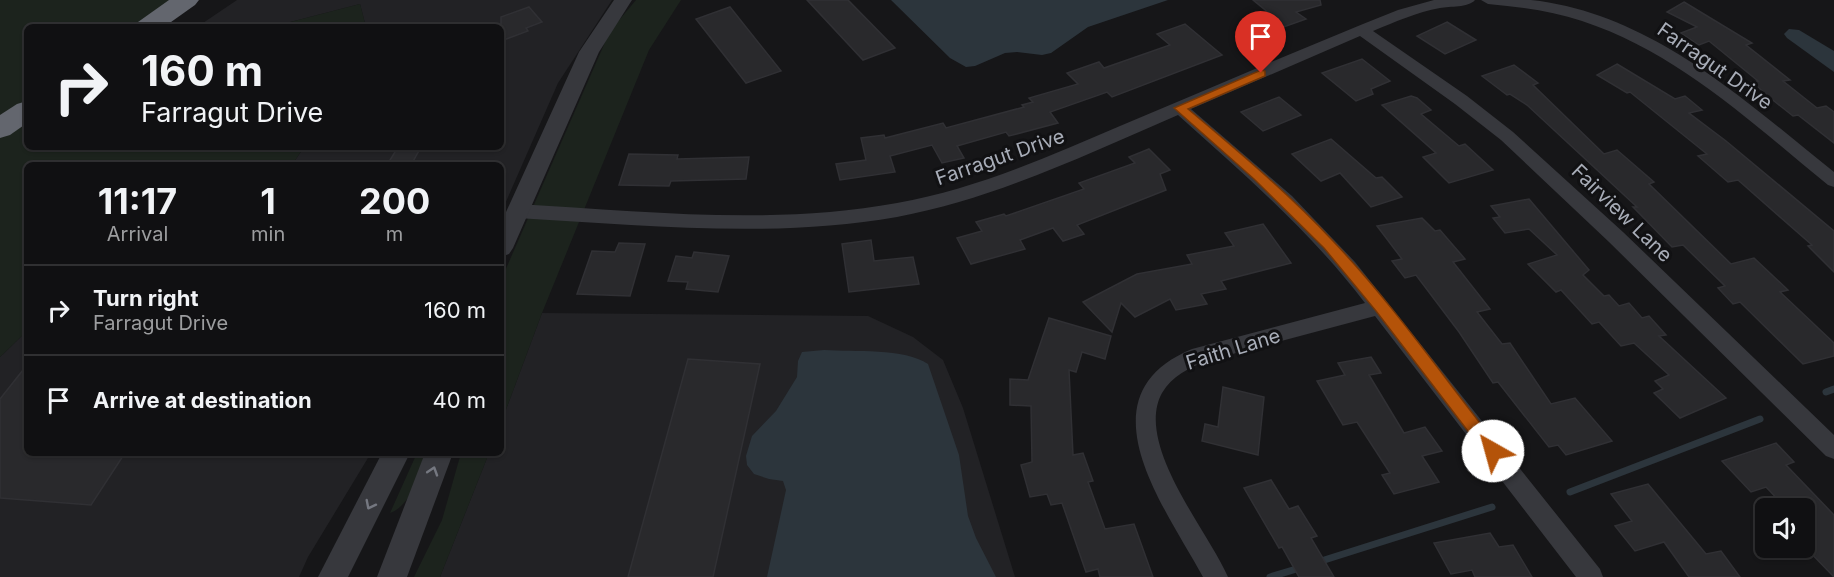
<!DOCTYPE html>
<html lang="en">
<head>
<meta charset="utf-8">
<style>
	:root { --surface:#101012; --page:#19191b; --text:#f1f3f6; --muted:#9c9d9f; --line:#303032 }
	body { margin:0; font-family:Inter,sans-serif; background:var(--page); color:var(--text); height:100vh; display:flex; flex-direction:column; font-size:22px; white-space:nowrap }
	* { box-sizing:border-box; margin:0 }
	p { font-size:20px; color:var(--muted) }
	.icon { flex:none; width:33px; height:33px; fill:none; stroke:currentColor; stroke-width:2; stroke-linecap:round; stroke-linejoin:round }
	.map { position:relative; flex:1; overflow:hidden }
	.drawer { position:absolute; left:24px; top:162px; width:480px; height:294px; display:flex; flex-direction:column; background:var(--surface); border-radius:9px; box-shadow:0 2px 4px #0004,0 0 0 2px var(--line) }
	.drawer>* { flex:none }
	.banner { position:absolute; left:24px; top:24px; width:480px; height:126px; border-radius:9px; box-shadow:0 2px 4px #0004,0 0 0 2px var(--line); background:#101012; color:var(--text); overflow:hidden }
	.buttons { position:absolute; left:1755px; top:498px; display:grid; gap:12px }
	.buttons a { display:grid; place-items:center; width:60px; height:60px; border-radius:9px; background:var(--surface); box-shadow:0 2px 4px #0004,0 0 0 2px var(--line); font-size:30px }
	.pin { position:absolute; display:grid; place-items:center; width:51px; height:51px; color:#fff; margin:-62px -26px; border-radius:50% 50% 50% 0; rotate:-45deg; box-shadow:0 0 6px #0007 }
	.pin .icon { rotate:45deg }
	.me { position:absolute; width:66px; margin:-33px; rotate:322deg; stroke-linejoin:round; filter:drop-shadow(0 0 4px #0008) }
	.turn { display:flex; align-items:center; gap:21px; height:126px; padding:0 18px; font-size:27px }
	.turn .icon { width:78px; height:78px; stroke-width:2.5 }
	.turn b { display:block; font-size:42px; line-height:51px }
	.eta { display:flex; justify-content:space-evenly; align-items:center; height:102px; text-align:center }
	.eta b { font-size:36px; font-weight:700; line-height:42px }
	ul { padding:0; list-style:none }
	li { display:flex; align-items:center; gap:18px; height:90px; padding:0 18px; border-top:2px solid var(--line) }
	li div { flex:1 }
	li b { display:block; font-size:22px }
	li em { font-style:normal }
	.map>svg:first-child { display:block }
	.built { fill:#222225 }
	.green { fill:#1c231d }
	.water { fill:#2c353c }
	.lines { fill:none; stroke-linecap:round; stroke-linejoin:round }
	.stream { stroke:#2c353c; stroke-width:7 }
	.building { fill:#29292c; stroke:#303034; stroke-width:1.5 }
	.minor { fill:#37383d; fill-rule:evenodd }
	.tertiary { fill:#37383d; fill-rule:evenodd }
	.motorway { fill:#63666e; fill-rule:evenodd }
	.oneway { stroke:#757881 }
	.route { fill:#b45309; stroke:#753606; stroke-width:1.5 }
	.labels { text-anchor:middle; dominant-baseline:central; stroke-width:6; stroke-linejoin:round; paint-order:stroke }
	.street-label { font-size:20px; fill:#a8adb8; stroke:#111113 }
</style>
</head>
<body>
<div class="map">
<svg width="1834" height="577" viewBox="0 0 1834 577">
	<rect width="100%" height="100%" fill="#161618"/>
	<g class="built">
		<polygon points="237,0 612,0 558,83 501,213 501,165 292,165 304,147 501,147 501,27 366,27 360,4 271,27 197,27"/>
		<polygon points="542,313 868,316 913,337 943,360 963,408 1015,577 440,577 489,453 501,453 501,423"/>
		<polygon points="27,331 27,453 371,453 308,557 299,577 0,577 0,357"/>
	</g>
	<g class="green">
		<polygon points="0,0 180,0 141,27 27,27 27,105 0,124"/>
		<polygon points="636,0 681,0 649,50 542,313 501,423 501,280 606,40 615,25"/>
		<polygon points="360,4 366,27 271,27"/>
		<polygon points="27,118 27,147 304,147 292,165 27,165 27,331 0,357 0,137"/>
		<path d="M417,453H430C421,471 411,506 390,513Z"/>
		<polygon points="461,453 489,453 440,577 414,577 442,520"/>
	</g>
	<g class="water">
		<polygon points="891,0 1168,0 1088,27 1051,53 1042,55 1017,52 1005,53 975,66 966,67 950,58"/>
		<polygon points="1789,29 1799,30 1834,51 1834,72 1787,38 1784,34"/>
		<path d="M824,350C853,352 905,348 928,364L959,455L968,516L976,538L996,577H767L786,490L783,481L769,479L754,474L747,465L746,456L752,436L776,411L797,377L798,361L802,352Z"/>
	</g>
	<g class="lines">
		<g class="stream">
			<polyline points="1826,392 1834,389"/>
			<polyline points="1570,492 1760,419"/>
			<polyline points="1318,562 1492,507"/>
			<polyline points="1270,577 1303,567"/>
		</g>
	</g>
	<g class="building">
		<polygon points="807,0 848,0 895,48 863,60"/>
		<polygon points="1253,0 1320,0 1321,5 1296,12 1306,19 1258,36 1243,21 1270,14"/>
		<polygon points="1684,2 1752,43 1746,45 1790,80 1783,81 1817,108 1826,106 1834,112 1834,143 1798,115 1793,116 1774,101 1752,82 1758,81 1709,41 1699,45 1681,33 1697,27 1667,12"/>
		<polygon points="529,7 542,22 526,28 528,31 501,41 501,17"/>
		<polygon points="730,7 781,71 746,83 696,19"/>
		<polygon points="1447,22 1476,40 1445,54 1417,36"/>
		<polygon points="1185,24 1222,55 1112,97 1107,92 1050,112 1058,123 1009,136 1006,132 957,146 964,158 942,163 932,145 890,156 895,172 840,180 836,164 866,160 861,138 884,135 885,138 943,123 946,128 1024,107 1022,105 1033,102 1029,98 1078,84 1067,73 1099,62 1104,68 1170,45 1157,34"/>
		<polygon points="1362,59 1390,81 1371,89 1373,94 1356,101 1322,73"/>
		<polygon points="1617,64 1675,99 1685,96 1702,110 1689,113 1726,141 1834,231 1834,272 1808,246 1812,245 1738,180 1728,182 1698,156 1707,154 1630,92 1627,93 1597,75"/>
		<polygon points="1514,65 1538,83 1533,85 1604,154 1617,150 1654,182 1649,184 1731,264 1754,258 1788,290 1780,292 1834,343 1834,356 1803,364 1740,302 1733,304 1718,288 1725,286 1683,245 1672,247 1633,207 1637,207 1527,105 1510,94 1507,95 1482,76"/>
		<polygon points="1411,96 1417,98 1431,110 1421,114 1459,146 1465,144 1493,170 1449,183 1423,157 1436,153 1382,105"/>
		<polygon points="1279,97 1301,115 1263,131 1241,112"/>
		<polygon points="1331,139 1376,178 1382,177 1402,197 1371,207 1340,173 1321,181 1292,154"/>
		<polygon points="398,147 421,147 411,165 387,165"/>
		<polygon points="1149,149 1170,170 1160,174 1166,190 1077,225 1084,234 1063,241 1053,228 1020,240 1025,249 971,264 957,238 982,231 976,222 1004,214 1006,216 1084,189 1079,183 1135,163 1129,157"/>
		<polygon points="629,154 678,155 677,159 749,157 746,179 671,181 669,186 619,185"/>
		<polygon points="1529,199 1589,270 1583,275 1604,296 1609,295 1619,306 1629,303 1642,318 1649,316 1666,335 1659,336 1726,398 1680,418 1654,393 1663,389 1655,381 1669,375 1634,343 1621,346 1599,322 1592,324 1561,290 1556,292 1528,264 1557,255 1529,229 1505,233 1493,218 1500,217 1491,206"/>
		<polygon points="1422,218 1435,231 1440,230 1465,259 1453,262 1490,309 1477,312 1502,344 1510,343 1551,404 1575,398 1612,441 1566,455 1558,445 1549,447 1498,382 1493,383 1459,332 1416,275 1405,278 1392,261 1402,259 1377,226"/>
		<polygon points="1263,224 1291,263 1221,281 1226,289 1201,294 1207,304 1176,310 1170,299 1135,317 1121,303 1112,332 1083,302 1137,274 1192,264 1187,255 1234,246 1225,233"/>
		<polygon points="871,240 874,261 913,257 919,284 849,292 842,244"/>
		<polygon points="619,243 645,244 630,296 577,294 592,251 615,252"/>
		<polygon points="694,252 729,256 718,292 686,289 688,282 668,281 676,256 692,258"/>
		<polygon points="1049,318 1111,336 1105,359 1082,352 1076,372 1069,370 1073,455 1083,453 1093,481 1088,482 1105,529 1134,524 1153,577 1100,577 1098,569 1086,572 1062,503 1051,505 1047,494 1030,497 1021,465 1032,462 1031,406 1010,405 1010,379 1028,380"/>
		<polygon points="1371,357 1381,373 1369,375 1404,433 1425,427 1442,451 1422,456 1439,482 1394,494 1382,475 1390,473 1357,422 1343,425 1317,381 1345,375 1338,363"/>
		<polygon points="688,359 760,364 713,577 628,577"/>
		<polygon points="27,365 27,453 125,453 91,505 0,498 0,399"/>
		<polygon points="1223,387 1264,397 1258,455 1202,441 1205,424 1218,427"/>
		<polygon points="1776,443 1794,462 1786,465 1834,515 1834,577 1804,546 1804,508 1786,508 1766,487 1751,492 1722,461"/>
		<polygon points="1271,480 1289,509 1298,506 1317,536 1311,538 1334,577 1299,577 1282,547 1279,548 1244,488"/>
		<polygon points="1648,484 1706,554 1721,551 1740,577 1689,577 1664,542 1635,551 1615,526 1632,521 1611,494"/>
		<polygon points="1490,533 1499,547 1513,545 1532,577 1475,577 1472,570 1451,574 1434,543"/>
	</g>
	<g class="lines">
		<g class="minor">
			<path d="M1434,0H1475C1468,8 1450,6 1440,8C1417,12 1395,22 1373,31L1467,96L1513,132L1623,232L1834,435V459L1826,456L1609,242L1501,140L1455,104L1360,36L1191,109L1292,196L1355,262L1600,569L1603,577H1576L1375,316L1206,361C1189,368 1172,376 1162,393C1134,444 1208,531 1228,577H1203C1165,507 1079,396 1192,349L1365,303C1310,231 1245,175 1178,115C1087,154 995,199 897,217C772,239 643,225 517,218L511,216L508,211L511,206L517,204C643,211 772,226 897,203C975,189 1048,157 1120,126C1201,92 1282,57 1363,24L1398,10Z"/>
			<path d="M1481,0C1497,0 1515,0 1531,0C1651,13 1744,100 1834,172V187L1828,185C1752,123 1677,52 1582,21C1552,11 1520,7 1488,4Z"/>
		</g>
		<g class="tertiary">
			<polygon points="614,0 632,0 599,52 513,248 509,254 501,257 501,223 579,52"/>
			<polygon points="382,453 410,453 348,577 318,577"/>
			<polygon points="425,453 453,453 407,577 377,577"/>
		</g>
		<g class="motorway">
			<polygon points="169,0 199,0 195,5 164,27 134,27 138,22"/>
			<polygon points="27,101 27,123 10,135 0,138 0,115 17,104"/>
		</g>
	</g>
	<defs><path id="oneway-chevron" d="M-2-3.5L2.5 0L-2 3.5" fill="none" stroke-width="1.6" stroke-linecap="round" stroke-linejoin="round" transform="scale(1.5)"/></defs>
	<g class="oneway">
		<use href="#oneway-chevron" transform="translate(433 471) rotate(-72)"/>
		<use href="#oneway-chevron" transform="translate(370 505) rotate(117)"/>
	</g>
	<path class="route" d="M1261,70L1265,71V76L1188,109C1238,151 1288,193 1333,241C1393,304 1444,378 1498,446L1500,451L1498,456L1493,458L1487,456L1376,311L1324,248L1254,179L1174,108Z"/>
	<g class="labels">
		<g class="street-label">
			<text transform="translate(1715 66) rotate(35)">Farragut Drive</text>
			<text transform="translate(1000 157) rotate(-19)">Farragut Drive</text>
			<text transform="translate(1622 213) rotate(44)">Fairview Lane</text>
			<text transform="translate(1233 349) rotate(-17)">Faith Lane</text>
		</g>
	</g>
</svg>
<div class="buttons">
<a><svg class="icon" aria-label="sound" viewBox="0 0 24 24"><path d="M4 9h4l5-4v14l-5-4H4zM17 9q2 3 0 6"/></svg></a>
</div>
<div class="pin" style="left:1261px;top:73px;background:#d93025"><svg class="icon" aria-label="arrive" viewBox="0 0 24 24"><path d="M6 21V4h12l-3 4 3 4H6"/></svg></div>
<svg class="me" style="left:1493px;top:451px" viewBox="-20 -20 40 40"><circle r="19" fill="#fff"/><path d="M0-13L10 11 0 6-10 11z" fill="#b45309"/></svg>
<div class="banner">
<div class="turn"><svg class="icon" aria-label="right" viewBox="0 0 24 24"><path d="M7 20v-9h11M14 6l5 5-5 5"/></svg><div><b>160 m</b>Farragut Drive</div></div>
</div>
<section class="drawer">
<div class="eta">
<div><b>11:17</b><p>Arrival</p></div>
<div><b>1</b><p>min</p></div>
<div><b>200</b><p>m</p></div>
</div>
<ul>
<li><svg class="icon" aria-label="right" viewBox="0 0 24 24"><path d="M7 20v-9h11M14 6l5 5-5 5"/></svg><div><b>Turn right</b><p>Farragut Drive</p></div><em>160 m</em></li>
<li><svg class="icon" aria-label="arrive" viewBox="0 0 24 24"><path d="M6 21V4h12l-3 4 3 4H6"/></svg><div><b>Arrive at destination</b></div><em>40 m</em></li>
</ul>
</section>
</div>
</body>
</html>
